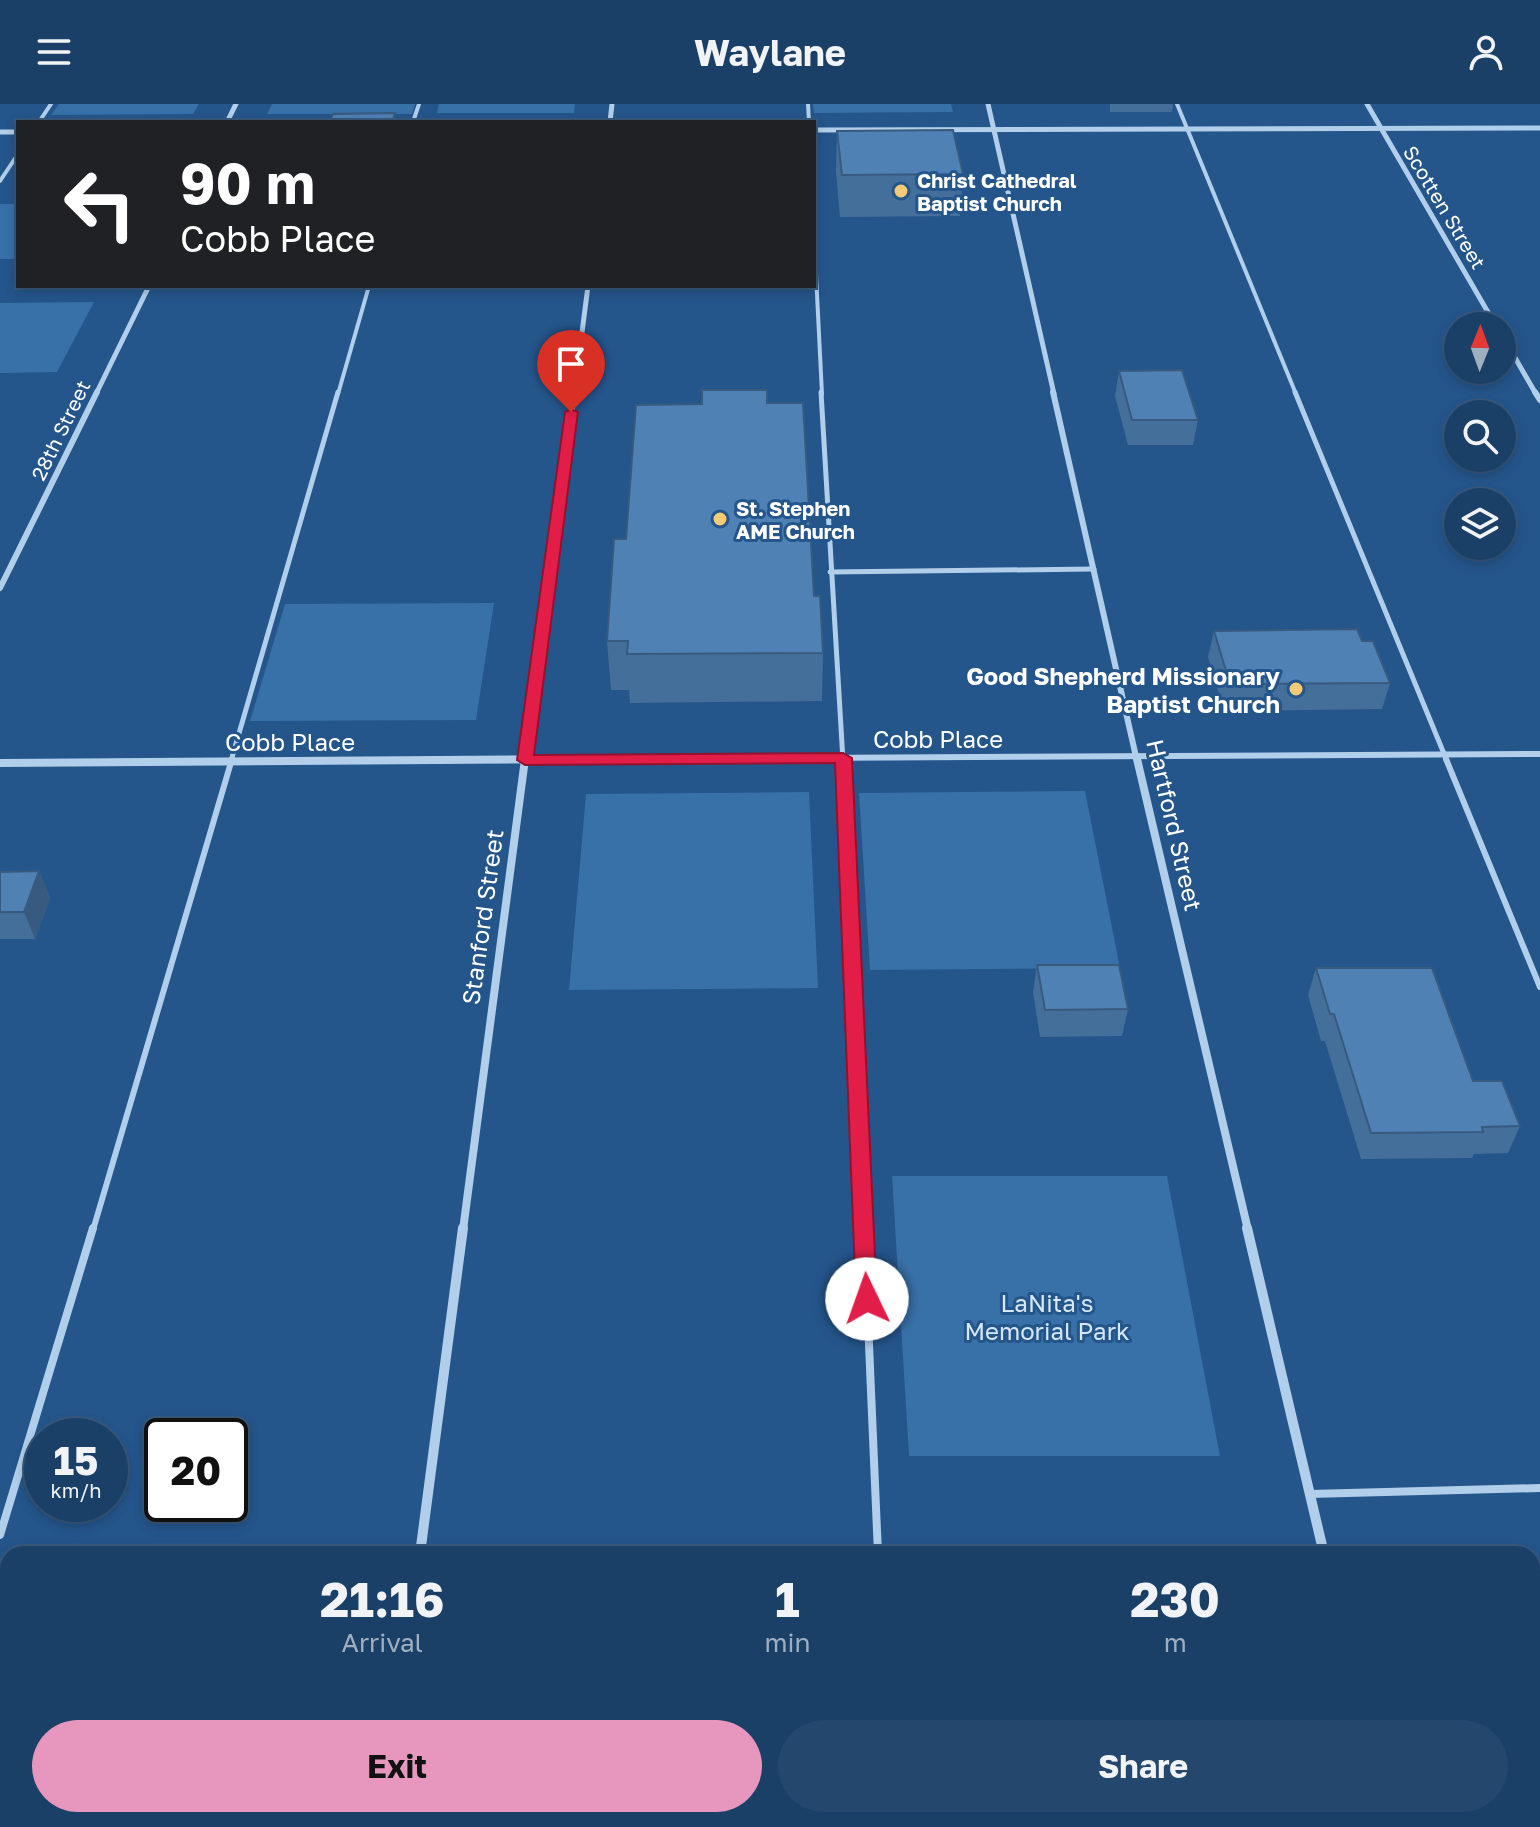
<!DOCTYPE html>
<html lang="en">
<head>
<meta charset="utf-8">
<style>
	:root { --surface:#1b4068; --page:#24476e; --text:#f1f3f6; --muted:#a0afc0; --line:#39597c; --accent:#e797bd }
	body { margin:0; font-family:"Golos Text",sans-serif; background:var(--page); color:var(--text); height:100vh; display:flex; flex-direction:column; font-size:30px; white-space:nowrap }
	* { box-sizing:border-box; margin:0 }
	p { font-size:26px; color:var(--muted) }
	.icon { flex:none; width:44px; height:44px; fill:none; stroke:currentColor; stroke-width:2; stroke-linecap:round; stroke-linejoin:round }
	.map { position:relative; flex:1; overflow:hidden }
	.panel { position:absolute; left:0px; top:1442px; width:1540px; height:282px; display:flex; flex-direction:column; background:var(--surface); border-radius:24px 24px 0 0; box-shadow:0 4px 12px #0003,0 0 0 2px var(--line) }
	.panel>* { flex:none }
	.banner { position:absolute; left:16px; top:16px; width:800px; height:168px; border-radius:0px; box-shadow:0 4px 12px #0003,0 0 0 2px var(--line); background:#202124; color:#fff; overflow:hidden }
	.needle { width:52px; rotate:1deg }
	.fabs { position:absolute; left:1444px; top:208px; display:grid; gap:16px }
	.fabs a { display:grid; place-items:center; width:72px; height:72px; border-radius:50%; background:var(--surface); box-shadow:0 4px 12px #0003,0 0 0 2px var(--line); font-size:40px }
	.speed { position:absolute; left:24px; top:1314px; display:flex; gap:16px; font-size:40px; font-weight:700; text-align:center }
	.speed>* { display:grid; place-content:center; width:104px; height:104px; border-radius:50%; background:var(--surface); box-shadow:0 4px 12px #0003,0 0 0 2px var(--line); line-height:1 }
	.speed small { font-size:20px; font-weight:400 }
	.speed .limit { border:4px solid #111; border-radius:12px; background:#fff; color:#111 }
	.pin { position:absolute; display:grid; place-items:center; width:68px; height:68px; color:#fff; margin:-82px -34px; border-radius:50% 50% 50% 0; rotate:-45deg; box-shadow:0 0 8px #0007 }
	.pin .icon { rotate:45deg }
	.me { position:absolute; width:88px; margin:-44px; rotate:357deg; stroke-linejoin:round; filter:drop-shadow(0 0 6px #0008) }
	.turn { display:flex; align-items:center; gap:28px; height:168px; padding:0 32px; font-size:36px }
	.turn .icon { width:104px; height:104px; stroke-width:2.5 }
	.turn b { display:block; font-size:56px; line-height:68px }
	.eta { display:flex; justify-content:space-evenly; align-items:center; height:136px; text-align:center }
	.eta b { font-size:48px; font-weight:700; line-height:56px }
	.primary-button { display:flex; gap:16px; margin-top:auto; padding:16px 32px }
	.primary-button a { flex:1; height:92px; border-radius:48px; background:var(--accent); color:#111; font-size:32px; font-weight:700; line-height:92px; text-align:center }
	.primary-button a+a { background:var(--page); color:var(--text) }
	header { display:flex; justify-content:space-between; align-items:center; height:104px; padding:0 32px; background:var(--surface); font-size:36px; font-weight:700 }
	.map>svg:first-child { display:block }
	.green { fill:#3870a8 }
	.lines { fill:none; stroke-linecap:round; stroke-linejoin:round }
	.lane-far3 { stroke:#b1ceea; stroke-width:4 }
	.lane-far2 { stroke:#b1ceea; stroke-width:5 }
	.lane-far1 { stroke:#b1ceea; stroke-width:6 }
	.lane { stroke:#b1ceea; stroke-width:8 }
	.street-far3 { stroke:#b1ceea; stroke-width:5 }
	.street-far2 { stroke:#b1ceea; stroke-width:6 }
	.street-far1 { stroke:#b1ceea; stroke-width:8 }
	.street { stroke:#b1ceea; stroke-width:10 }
	.wall { fill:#456f9b }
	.shaded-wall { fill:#385a7e }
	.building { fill:#5081b4; stroke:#385a7e; stroke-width:2 }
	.route { fill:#e11d48; stroke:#92132f; stroke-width:2 }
	.poi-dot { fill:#f5ca74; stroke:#24558b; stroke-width:3 }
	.labels { text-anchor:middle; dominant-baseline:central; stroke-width:6; stroke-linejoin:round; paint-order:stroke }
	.far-poi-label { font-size:20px; font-weight:bold; fill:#fff; stroke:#24558b; text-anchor:start }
	.far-street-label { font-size:20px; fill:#fff; stroke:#24558b }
	.poi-label { font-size:24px; font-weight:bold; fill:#fff; stroke:#24558b; text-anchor:end }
	.street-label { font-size:24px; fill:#fff; stroke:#24558b }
	.park-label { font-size:24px; fill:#d6e7f8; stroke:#24558b }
</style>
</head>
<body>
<header><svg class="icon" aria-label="menu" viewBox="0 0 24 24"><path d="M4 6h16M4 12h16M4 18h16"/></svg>Waylane<svg class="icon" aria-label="person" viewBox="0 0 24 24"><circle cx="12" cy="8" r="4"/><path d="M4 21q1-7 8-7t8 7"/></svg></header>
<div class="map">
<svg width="1540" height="1723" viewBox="0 0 1540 1723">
	<rect width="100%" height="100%" fill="#24558b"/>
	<g class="green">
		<polygon points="59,0 199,0 193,10 51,11"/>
		<polygon points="272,0 415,0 412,10 267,10"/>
		<polygon points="439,0 575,0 574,9 437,9"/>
		<polygon points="813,0 951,0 953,8 814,9"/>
		<rect x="0" y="100" width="18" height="55"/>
		<polygon points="94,198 57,268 0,269 0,199"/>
		<polygon points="494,499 476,616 250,617 285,500"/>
		<polygon points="1085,687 1120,864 870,866 859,689"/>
		<polygon points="809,688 818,884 569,886 586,690"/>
		<polygon points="892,1072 1167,1072 1220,1352 909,1352"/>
	</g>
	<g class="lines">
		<g class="lane-far3">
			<polyline points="808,0 809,18"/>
			<polyline points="1177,0 1296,290"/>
			<polyline points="39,18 51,0"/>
			<polyline points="413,18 419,0"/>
			<polyline points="0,77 18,50"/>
			<polyline points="814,130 822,290"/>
			<polyline points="338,290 369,182"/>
		</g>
		<g class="lane-far2">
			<polyline points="821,288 843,657"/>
			<polyline points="1295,288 1447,657"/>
			<polyline points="830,468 1094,465"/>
			<polyline points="231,657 338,288"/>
		</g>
		<g class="lane-far1">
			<polyline points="843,655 864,1126"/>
			<polyline points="1446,655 1540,883"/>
			<polyline points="93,1126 232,655"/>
		</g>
		<g class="lane">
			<polyline points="864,1124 878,1450"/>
			<polyline points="1310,1390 1540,1384"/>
			<polyline points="0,1431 93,1124"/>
			<polyline points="593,1723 606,1716"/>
		</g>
		<g class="street-far3">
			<polyline points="988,0 1054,290"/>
			<polyline points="1367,0 1496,222"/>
			<polyline points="227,18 236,0"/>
			<polyline points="610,18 612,0"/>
			<polyline points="814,26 1540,24"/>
			<polyline points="0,28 18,28"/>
			<polyline points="1502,231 1536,290"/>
			<polyline points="96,290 149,182"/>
			<polyline points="574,290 588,182"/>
		</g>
		<g class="street-far2">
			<polyline points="1053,288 1137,657"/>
			<polyline points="1535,288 1540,296"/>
			<polyline points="0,484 97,288"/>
			<polyline points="260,657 1540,650"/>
			<polyline points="525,657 574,288"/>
		</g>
		<g class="street-far1">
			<polyline points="1137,655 1248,1126"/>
			<polyline points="0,659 602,655"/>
			<polyline points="463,1126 525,655"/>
		</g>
		<g class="street">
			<polyline points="1247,1124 1324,1450"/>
			<polyline points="420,1450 463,1124"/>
			<polyline points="1387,1716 1389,1723"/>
			<polyline points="384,1723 385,1716"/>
		</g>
	</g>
	<g class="wall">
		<polygon points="1110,0 1173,0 1172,8 1110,8"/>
		<polygon points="837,27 963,70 960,112 840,113 836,68"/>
		<polygon points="1119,267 1198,316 1193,341 1128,341 1115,292"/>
		<polygon points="767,299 814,492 823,549 822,597 630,599 629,586 611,586 607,537 626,435 702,300"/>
		<polygon points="1214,527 1362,537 1390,579 1382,605 1224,607 1208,553"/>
		<polygon points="39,767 50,794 35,835 0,835 0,768"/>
		<polygon points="1037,861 1128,905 1122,932 1040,933 1033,888"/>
		<polygon points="1316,864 1473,977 1520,1022 1508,1049 1474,1050 1472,1054 1361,1055 1325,937 1321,937 1308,891"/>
	</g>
	<polygon class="shaded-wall" points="39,767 50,794 35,835 24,808"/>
	<g class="building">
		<polygon points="395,9 392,18 330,18 333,10"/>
		<polygon points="953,26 963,70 842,71 837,27"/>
		<polygon points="1182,266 1198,316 1132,316 1119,267"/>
		<polygon points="702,286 767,286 767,299 803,299 814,492 820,492 823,549 627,550 628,537 607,537 614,435 626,435 636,301 702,300"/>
		<polygon points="1357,525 1362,537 1373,537 1390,579 1230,580 1214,527"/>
		<polygon points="39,767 24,808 0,808 0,768"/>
		<polygon points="1037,861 1119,861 1128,905 1045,906"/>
		<polygon points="1316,864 1432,864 1473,977 1502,977 1520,1022 1482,1023 1483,1028 1371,1029 1334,910 1330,910"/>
	</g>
	<polygon class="route" points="571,305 578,308 534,651 843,649 852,654 877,1195 874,1202 867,1204 859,1202 856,1195 835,659 525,661 517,656 565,308"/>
	<g class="poi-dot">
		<circle cx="901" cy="87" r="8"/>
		<circle cx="720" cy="415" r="8"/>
		<circle cx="1296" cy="585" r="8"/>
	</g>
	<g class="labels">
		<g class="far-poi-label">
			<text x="917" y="76">Christ Cathedral<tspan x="917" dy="23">Baptist Church</tspan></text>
			<text x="736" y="404">St. Stephen<tspan x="736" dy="23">AME Church</tspan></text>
		</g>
		<g class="far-street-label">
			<text transform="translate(1445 103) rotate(59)">Scotten Street</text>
			<text transform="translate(60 326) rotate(-64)">28th Street</text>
		</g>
		<g class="poi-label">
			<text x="1280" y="571">Good Shepherd Missionary<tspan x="1280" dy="28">Baptist Church</tspan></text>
		</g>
		<g class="street-label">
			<text x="938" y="634">Cobb Place</text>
			<text x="290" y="637">Cobb Place</text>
			<text transform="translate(1175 721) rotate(77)">Hartford Street</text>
			<text transform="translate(482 813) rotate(-82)">Stanford Street</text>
		</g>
		<g class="park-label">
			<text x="1047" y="1198">LaNita's<tspan x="1047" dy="28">Memorial Park</tspan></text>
		</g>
	</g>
</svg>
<div class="fabs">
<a><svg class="needle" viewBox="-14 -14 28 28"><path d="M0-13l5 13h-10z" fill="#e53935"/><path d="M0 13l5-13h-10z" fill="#a0afc0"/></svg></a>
<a><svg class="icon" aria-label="search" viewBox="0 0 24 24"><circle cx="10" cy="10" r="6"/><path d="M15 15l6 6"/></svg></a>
<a><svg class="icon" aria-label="layers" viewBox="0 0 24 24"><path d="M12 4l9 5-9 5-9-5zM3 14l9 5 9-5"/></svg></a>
</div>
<div class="speed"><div>15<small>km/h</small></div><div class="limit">20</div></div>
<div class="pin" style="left:571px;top:308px;background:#d93025"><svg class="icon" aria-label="arrive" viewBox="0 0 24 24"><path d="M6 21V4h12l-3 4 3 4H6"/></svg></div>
<svg class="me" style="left:867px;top:1195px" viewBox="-20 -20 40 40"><circle r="19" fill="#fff"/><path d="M0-13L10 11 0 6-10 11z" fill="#e11d48"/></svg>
<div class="banner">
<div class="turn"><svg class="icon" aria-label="left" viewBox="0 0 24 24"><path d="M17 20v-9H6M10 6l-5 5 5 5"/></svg><div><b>90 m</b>Cobb Place</div></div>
</div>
<section class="panel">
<div class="eta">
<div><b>21:16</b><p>Arrival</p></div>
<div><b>1</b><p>min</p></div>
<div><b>230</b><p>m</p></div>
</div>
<div class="primary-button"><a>Exit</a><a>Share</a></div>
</section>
</div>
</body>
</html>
